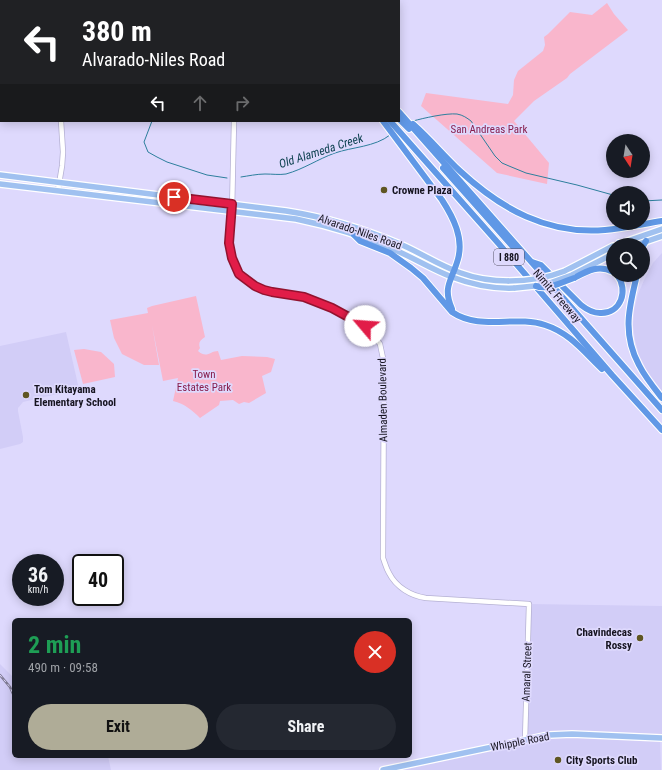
<!DOCTYPE html>
<html lang="en">
<head>
<meta charset="utf-8">
<style>
	:root { --surface:#171b24; --page:#242831; --text:#f1f3f6; --muted:#9ea1a6; --accent:#afac97 }
	body { margin:0; font-family:"Roboto Condensed",sans-serif; background:var(--page); color:var(--text); height:100vh; display:flex; flex-direction:column; font-size:15px; white-space:nowrap }
	* { box-sizing:border-box; margin:0 }
	p { font-size:13px; color:var(--muted) }
	.icon { flex:none; width:22px; height:22px; fill:none; stroke:currentColor; stroke-width:2; stroke-linecap:round; stroke-linejoin:round }
	.map { position:relative; flex:1; overflow:hidden }
	.details { position:absolute; left:12px; top:618px; width:400px; height:140px; display:flex; flex-direction:column; background:var(--surface); border-radius:6px; box-shadow:0 2px 10px #0003 }
	.details>* { flex:none }
	.hud { position:absolute; left:0px; top:0px; width:400px; height:122px; box-shadow:0 2px 10px #0003; background:#202124; color:#fff; overflow:hidden }
	.needle { width:26px; rotate:168deg }
	.fabs { position:absolute; left:606px; top:134px; display:grid; gap:8px }
	.fabs a { display:grid; place-items:center; width:44px; height:44px; border-radius:50%; background:var(--surface); box-shadow:0 2px 10px #0003; font-size:20px }
	.speed { position:absolute; left:12px; top:554px; display:flex; gap:8px; font-size:20px; font-weight:700; text-align:center }
	.speed>* { display:grid; place-content:center; width:52px; height:52px; border-radius:50%; background:var(--surface); box-shadow:0 2px 10px #0003; line-height:1 }
	.speed small { font-size:10px; font-weight:400 }
	.speed .limit { border:2px solid #111; border-radius:6px; background:#fff; color:#111 }
	.pin { position:absolute; display:grid; place-items:center; width:34px; height:34px; color:#fff; margin:-17px; border:2px solid #fff; border-radius:50%; box-shadow:0 1px 4px #0007 }
	.me { position:absolute; width:44px; margin:-22px; rotate:297deg; stroke-linejoin:round; filter:drop-shadow(0 0 3px #0008) }
	.turn { display:flex; align-items:center; gap:14px; height:84px; padding:0 16px; font-size:18px }
	.turn .icon { width:52px; height:52px; stroke-width:2.5 }
	.turn b { display:block; font-size:28px; line-height:34px }
	.lanes { display:flex; align-items:center; height:38px; padding:0 16px; background:#0003; justify-content:center; gap:20px; direction:ltr }
	.lanes .off { opacity:.35 }
	.round { display:grid; place-items:center; flex:none; width:42px; height:42px; border-radius:21px; background:var(--page) }
	.headline { display:flex; align-items:center; justify-content:space-between; height:68px; padding:0 16px }
	h1 { font-size:24px; font-weight:700; line-height:30px; color:#1e9e55 }
	.action { display:flex; gap:8px; margin-top:auto; padding:8px 16px }
	.action a { flex:1; height:46px; border-radius:24px; background:var(--accent); color:#111; font-size:16px; font-weight:700; line-height:46px; text-align:center }
	.action a+a { background:var(--page); color:var(--text) }
	.map>svg:first-child { display:block }
	.built { fill:#d2cdf7 }
	.green { fill:#f9b6cc }
	.lines { fill:none; stroke-linecap:round; stroke-linejoin:round }
	.stream { stroke:#2d7f9d; stroke-width:1 }
	.minor-casing { stroke:#b5b1d3; stroke-width:6 }
	.major-casing { stroke:#fff; stroke-width:8 }
	.highway-casing { stroke:#fff; stroke-width:8 }
	.minor { stroke:#fff; stroke-width:4.5 }
	.major { stroke:#a0c1f0; stroke-width:5.5 }
	.highway { stroke:#6098e6; stroke-width:6 }
	.rail-casing { stroke:#807c95; stroke-width:2.5 }
	.rail { stroke:#ded9fd; stroke-width:1; stroke-dasharray:3; stroke-linecap:butt }
	.major-bridge-casing { stroke:#fff; stroke-width:8; stroke-linecap:butt }
	.highway-bridge-casing { stroke:#fff; stroke-width:8; stroke-linecap:butt }
	.major-bridge { stroke:#a0c1f0; stroke-width:5.5 }
	.highway-bridge { stroke:#6098e6; stroke-width:6 }
	.route-casing { stroke:#92132f; stroke-width:10 }
	.route { stroke:#e11d48; stroke-width:7 }
	.poi-dot { fill:#5f5622; stroke:#ded9fd; stroke-width:1.5 }
	.labels { text-anchor:middle; dominant-baseline:central; stroke-width:3.5; stroke-linejoin:round; paint-order:stroke }
	.shield { fill:#ded9fd; stroke:#524f62; stroke-width:1 }
	.shield-label { font-size:10px; font-weight:bold; fill:#161420 }
	.park-label { font-size:11px; fill:#871e4d; stroke:#ded9fd }
	.poi-label { font-size:11px; font-weight:bold; fill:#161420; stroke:#ded9fd; text-anchor:start }
	.street-label { font-size:11px; fill:#161420; stroke:#ded9fd }
	.water-label { font-size:12px; font-style:italic; fill:#0e4151; stroke:#ded9fd }
</style>
</head>
<body>
<div class="map">
<svg width="662" height="770" viewBox="0 0 662 770">
	<rect width="100%" height="100%" fill="#ded9fd"/>
	<g class="built">
		<polygon points="662,253 662,391 647,371 639,355 635,340 633,325 634,310 638,294 645,278 653,263"/>
		<polygon points="66,332 79,389 23,402 18,408 18,411 23,437 23,442 20,444 0,449 0,346"/>
		<polygon points="529,604 662,606 662,738 660,738 661,770 383,770 525,740"/>
		<polygon points="0,664 12,676 14,676 14,756 108,756 111,770 0,770"/>
	</g>
	<g class="green">
		<polygon points="607,3 614,14 628,30 570,74 567,78 534,101 514,121 549,163 547,184 497,173 421,106 426,93 508,104 513,95 514,80 518,71 543,51 545,45 544,37 548,34 570,12 592,15"/>
		<path d="M196,296L205,337C200,340 198,343 200,348L198,351C207,359 210,351 218,351L221,360L242,356L267,357L275,359L271,372L262,376L266,393L249,403L244,402L239,404L233,400L220,401L219,405L200,418C192,410 185,404 173,401L178,378L163,381L152,325L159,365H144L122,354L114,338L110,320L148,313L147,308L152,306Z"/>
		<polygon points="84,349 101,352 114,364 115,377 83,384 74,350"/>
	</g>
	<g class="lines">
		<g class="stream">
			<polyline points="0,30 1,30"/>
			<polyline points="152,121 144,142 148,152 157,157 167,162 207,175 227,178"/>
			<path d="M413,121C424,118 446,113 457,114C463,115 467,118 471,121L495,156L502,163L509,166L526,173L577,185L613,195"/>
			<path d="M241,177C248,176 257,174 265,174C273,174 279,175 286,174C304,169 318,159 335,153C352,147 375,147 390,135"/>
			<polyline points="643,201 662,200"/>
		</g>
		<g class="minor-casing">
			<g id="minor">
				<polyline points="171,0 172,1"/>
				<polyline points="77,1 77,0"/>
				<path d="M234,121L232,211L229,243L232,258L239,274L255,286L264,290L304,297L332,309L365,325L373,334L380,344L384,363L383,558C385,563 386,568 389,573C396,587 411,596 426,598L529,604L525,740"/>
				<polyline points="58,190 62,166 63,152 61,121"/>
			</g>
		</g>
		<g class="major-casing">
			<g id="major">
				<path d="M0,175L286,211C325,217 364,229 400,244C421,253 440,266 461,273C477,279 493,281 509,281"/>
				<path d="M0,184L296,219C330,226 363,236 395,250C414,258 433,270 452,277C473,285 493,289 515,288"/>
				<polyline points="619,244 662,229"/>
				<polyline points="636,245 662,236"/>
				<polyline points="565,271 613,246"/>
				<polyline points="572,275 613,254"/>
				<polyline points="383,770 549,735 572,734 662,738"/>
			</g>
		</g>
		<g class="highway-casing">
			<g id="highway">
				<polyline points="282,0 283,1"/>
				<polyline points="294,0 295,1"/>
				<polyline points="301,0 301,1"/>
				<polyline points="399,112 662,410"/>
				<polyline points="399,119 409,129"/>
				<path d="M383,121L442,200C453,217 464,238 458,259C452,281 442,286 452,309"/>
				<polyline points="390,121 499,244 612,375 662,430"/>
				<path d="M413,124C430,139 444,156 460,171C501,209 548,235 605,230C624,228 643,224 662,221"/>
				<polyline points="443,168 514,248 521,251"/>
				<path d="M354,235L360,241L390,253L411,268L423,278L452,312C480,331 515,315 545,325C570,333 584,352 602,369"/>
				<polyline points="619,243 628,245"/>
				<polyline points="643,246 646,241"/>
				<path d="M532,262L541,265L581,305C586,309 593,313 600,313C621,314 629,290 617,275"/>
				<path d="M637,275C629,307 622,334 639,365C645,377 654,388 662,398"/>
				<path d="M574,278C587,271 599,264 613,272"/>
			</g>
		</g>
		<use href="#minor" class="minor"/>
		<use href="#major" class="major"/>
		<use href="#highway" class="highway"/>
		<g class="rail-casing">
			<polyline id="rail" points="0,675 10,687 14,696"/>
		</g>
		<use href="#rail" class="rail"/>
		<g class="major-bridge-casing">
			<g id="major-bridge">
				<path d="M509,281C529,281 547,278 565,271"/>
				<polyline points="515,288 544,285 572,275"/>
			</g>
		</g>
		<g class="highway-bridge-casing">
			<path id="highway-bridge" d="M536,286C546,291 565,281 574,278"/>
		</g>
		<use href="#major-bridge" class="major-bridge"/>
		<use href="#highway-bridge" class="highway-bridge"/>
	</g>
	<g class="lines">
		<g class="route-casing">
			<polyline id="route" points="174,197 232,204 229,243 232,258 239,274 255,286 264,290 272,292 304,297 332,308 365,326"/>
		</g>
		<use href="#route" class="route"/>
	</g>
	<g class="poi-dot">
		<circle cx="384" cy="190" r="4"/>
		<circle cx="26" cy="395" r="4"/>
		<circle cx="640" cy="638" r="4"/>
		<circle cx="558" cy="760" r="4"/>
	</g>
	<g class="labels">
		<rect class="shield" x="494" y="249" width="30" height="16" rx="3"/>
		<g class="shield-label">
			<text x="509" y="257">I 880</text>
		</g>
		<g class="park-label">
			<text x="489" y="129">San Andreas Park</text>
			<text x="204" y="374">Town<tspan x="204" dy="13">Estates Park</tspan></text>
		</g>
		<g class="poi-label">
			<text x="392" y="190">Crowne Plaza</text>
			<text x="34" y="389">Tom Kitayama<tspan x="34" dy="13">Elementary School</tspan></text>
			<text x="632" y="632" text-anchor="end">Chavindecas<tspan x="632" dy="13">Rossy</tspan></text>
			<text x="566" y="760">City Sports Club</text>
		</g>
		<g class="street-label">
			<text transform="translate(360 232) rotate(19)">Alvarado-Niles Road</text>
			<text transform="translate(557 296) rotate(49)">Nimitz Freeway</text>
			<text transform="translate(383 400) rotate(-91)">Almaden Boulevard</text>
			<text transform="translate(527 672) rotate(-88)">Amaral Street</text>
			<text transform="translate(520 742) rotate(-11)">Whipple Road</text>
		</g>
		<g class="water-label">
			<text transform="translate(321 151) rotate(-18)">Old Alameda Creek</text>
		</g>
	</g>
</svg>
<div class="fabs">
<a><svg class="needle" viewBox="-14 -14 28 28"><path d="M0-13l5 13h-10z" fill="#e53935"/><path d="M0 13l5-13h-10z" fill="#9ea1a6"/></svg></a>
<a><svg class="icon" aria-label="sound" viewBox="0 0 24 24"><path d="M4 9h4l5-4v14l-5-4H4zM17 9q2 3 0 6"/></svg></a>
<a><svg class="icon" aria-label="search" viewBox="0 0 24 24"><circle cx="10" cy="10" r="6"/><path d="M15 15l6 6"/></svg></a>
</div>
<div class="speed"><div>36<small>km/h</small></div><div class="limit">40</div></div>
<div class="pin" style="left:174px;top:197px;background:#d93025"><svg class="icon" aria-label="arrive" viewBox="0 0 24 24"><path d="M6 21V4h12l-3 4 3 4H6"/></svg></div>
<svg class="me" style="left:365px;top:326px" viewBox="-20 -20 40 40"><circle r="19" fill="#fff"/><path d="M0-13L10 11 0 6-10 11z" fill="#e11d48"/></svg>
<div class="hud">
<div class="turn"><svg class="icon" aria-label="left" viewBox="0 0 24 24"><path d="M17 20v-9H6M10 6l-5 5 5 5"/></svg><div><b>380 m</b>Alvarado-Niles Road</div></div>
<div class="lanes"><svg class="icon" aria-label="left" viewBox="0 0 24 24"><path d="M17 20v-9H6M10 6l-5 5 5 5"/></svg><svg class="icon off" aria-label="ahead" viewBox="0 0 24 24"><path d="M12 20V5M6 11l6-6 6 6"/></svg><svg class="icon off" aria-label="right" viewBox="0 0 24 24"><path d="M7 20v-9h11M14 6l5 5-5 5"/></svg></div>
</div>
<section class="details">
<div class="headline"><div><h1>2 min</h1><p>490 m · 09:58</p></div><a class="round" style="background:#d93025;color:#fff"><svg class="icon" aria-label="close" viewBox="0 0 24 24"><path d="M6 6l12 12M18 6L6 18"/></svg></a></div>
<div class="action"><a>Exit</a><a>Share</a></div>
</section>
</div>
</body>
</html>
